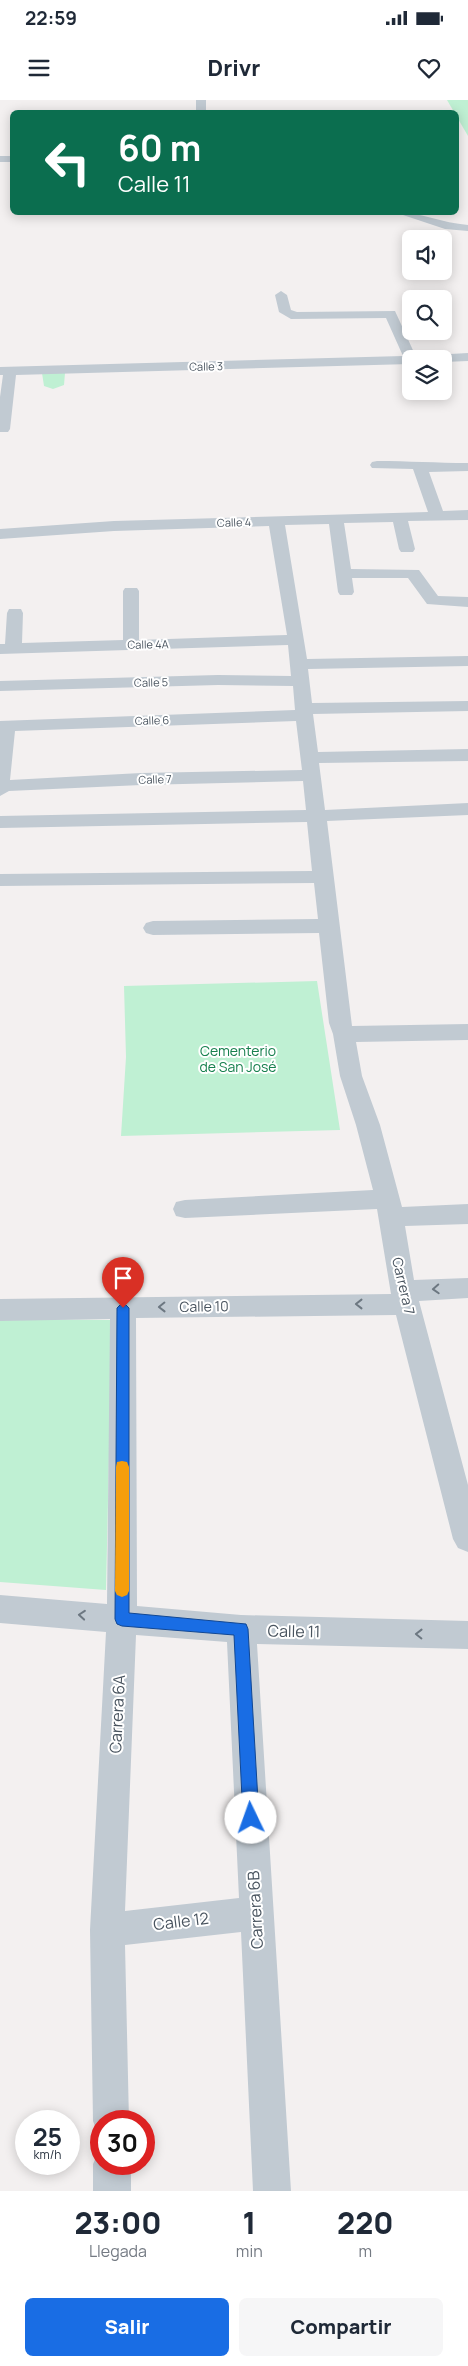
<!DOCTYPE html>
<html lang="es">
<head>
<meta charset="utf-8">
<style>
	:root { --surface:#fff; --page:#f6f6f7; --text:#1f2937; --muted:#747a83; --accent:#196de4 }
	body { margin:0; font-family:Manrope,sans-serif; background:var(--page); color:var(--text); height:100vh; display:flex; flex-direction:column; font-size:19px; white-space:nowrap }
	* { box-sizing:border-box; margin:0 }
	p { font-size:16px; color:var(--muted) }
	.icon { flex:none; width:28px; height:28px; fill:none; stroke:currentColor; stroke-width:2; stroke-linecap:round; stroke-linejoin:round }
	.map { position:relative; height:2091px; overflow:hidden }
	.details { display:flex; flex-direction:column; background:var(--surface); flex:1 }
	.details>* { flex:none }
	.banner { position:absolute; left:10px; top:10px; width:449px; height:105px; border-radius:8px; box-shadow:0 2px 12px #0003; background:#0b6e4f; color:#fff; overflow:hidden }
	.controls { position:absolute; left:402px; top:130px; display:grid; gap:10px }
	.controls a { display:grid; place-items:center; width:50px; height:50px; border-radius:8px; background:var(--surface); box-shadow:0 2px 12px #0003; font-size:25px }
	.speed { position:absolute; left:15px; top:2010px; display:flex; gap:10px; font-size:25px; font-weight:700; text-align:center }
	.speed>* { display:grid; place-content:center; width:65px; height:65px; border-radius:50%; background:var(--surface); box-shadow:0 2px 12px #0003; line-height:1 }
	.speed small { font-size:12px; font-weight:400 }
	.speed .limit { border:8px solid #d22; background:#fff; color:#111 }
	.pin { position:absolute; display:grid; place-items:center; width:42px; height:42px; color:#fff; margin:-51px -21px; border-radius:50% 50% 50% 0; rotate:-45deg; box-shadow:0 0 5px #0007 }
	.pin .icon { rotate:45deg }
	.me { position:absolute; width:55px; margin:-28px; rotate:357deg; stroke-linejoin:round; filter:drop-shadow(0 0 4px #0008) }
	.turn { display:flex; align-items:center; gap:18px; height:105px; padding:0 25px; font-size:22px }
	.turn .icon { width:65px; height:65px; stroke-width:2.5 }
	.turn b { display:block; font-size:35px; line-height:42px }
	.eta { display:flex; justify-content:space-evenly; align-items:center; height:85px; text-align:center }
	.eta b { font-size:30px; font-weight:800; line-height:35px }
	.primary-button { display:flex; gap:10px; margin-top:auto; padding:10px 25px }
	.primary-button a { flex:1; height:58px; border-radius:8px; background:var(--accent); color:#fff; font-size:20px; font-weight:800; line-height:58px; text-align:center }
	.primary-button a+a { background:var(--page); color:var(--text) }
	.status { display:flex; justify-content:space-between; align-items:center; height:35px; padding:0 25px; background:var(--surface); direction:ltr }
	.status svg { height:14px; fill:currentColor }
	header { display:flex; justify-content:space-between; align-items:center; height:65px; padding:0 25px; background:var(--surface); font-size:22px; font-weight:800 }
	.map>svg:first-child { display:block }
	.green { fill:#bff0d3 }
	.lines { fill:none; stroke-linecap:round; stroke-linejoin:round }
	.minor { fill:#c1cad2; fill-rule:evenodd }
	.oneway { stroke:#6c7781 }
	.route { fill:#196de4; stroke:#104794 }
	.slow { fill:#f59e0b }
	.labels { text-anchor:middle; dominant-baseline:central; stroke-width:4; stroke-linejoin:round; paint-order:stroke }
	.far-street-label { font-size:11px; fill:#48535e; stroke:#fff }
	.park-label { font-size:14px; fill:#17804e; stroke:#fff }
	.street-label { font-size:14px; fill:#48535e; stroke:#fff }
	.near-street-label { font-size:16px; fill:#48535e; stroke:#fff }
</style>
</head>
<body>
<div class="status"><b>22:59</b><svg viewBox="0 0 49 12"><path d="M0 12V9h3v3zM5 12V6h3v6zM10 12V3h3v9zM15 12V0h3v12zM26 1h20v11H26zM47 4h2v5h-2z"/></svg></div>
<header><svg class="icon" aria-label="menu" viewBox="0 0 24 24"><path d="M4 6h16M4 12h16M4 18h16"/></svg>Drivr<svg class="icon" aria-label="heart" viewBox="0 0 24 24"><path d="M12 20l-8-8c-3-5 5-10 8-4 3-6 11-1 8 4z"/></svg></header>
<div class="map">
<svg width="468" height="2091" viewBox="0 0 468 2091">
	<rect width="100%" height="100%" fill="#f3f0f0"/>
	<g class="green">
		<polygon points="447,0 468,0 468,36"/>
		<polygon points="42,273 65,273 64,285 53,289 44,286"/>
		<polygon points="317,881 340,1030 121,1036 126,957 124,886"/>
		<polygon points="0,1219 112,1220 106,1490 0,1482"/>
	</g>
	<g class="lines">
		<g class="minor">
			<rect x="196" y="0" width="10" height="12"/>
			<rect x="0" y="56" width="12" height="6"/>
			<path d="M394,112C420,112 442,123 468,125V131L445,129Z"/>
			<polygon points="281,191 287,195 291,210 297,212 395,211 417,259 411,259 411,264 16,275 10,329 8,332 0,332 0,297 3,275 0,275 0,267 403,256 386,218 291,219 279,212 275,195"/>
			<polygon points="468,253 468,261 444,262 444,259 427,259 433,255"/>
			<path d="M377,361C409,361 436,363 468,363V371L429,372L443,411L468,410V420L408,421L415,449L413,452H401L399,449L393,422L344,423L351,469L419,470L438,496L468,497V507L427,504L408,478H352L354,492L352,495H340L338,492L329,424L285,425L307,559L468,556V566L308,569L312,603L468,601V611L313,614L318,652L468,649V661L319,663L325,710L468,703V715L327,721L352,926L468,924V940L356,942L362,976L380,1025L402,1107L468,1104V1124L405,1126L414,1180L468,1178V1198L419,1201L468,1385V1452L458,1448L453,1439L396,1215L136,1218L137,1506L241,1515L468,1521V1549L257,1544L291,2091H253L241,1832L125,1845L129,2021H101V2035L98,2034L93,2021L90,1830L106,1532L0,1523V1495L107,1504L110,1219L0,1221V1199L391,1194L377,1109L185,1118L176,1116L173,1109L176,1102L185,1100L373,1090L356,1025L340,976L333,934L329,923L319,833L153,835L146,833L143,828L146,823L153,821L318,819L314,783L0,786V774L312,771L307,722L0,728V716L306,710L303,681L141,685L9,691L0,696V621L295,610L293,586L218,585L0,591V581L218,575L291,576L288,545L0,554V544H5L7,513L9,509H21L23,513L22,543L123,540V491L125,488H137L139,491V540L287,535L269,426L114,431L0,439V429L114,421L428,412L413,369L372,368L370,365L372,362ZM296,621L302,670L141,673L10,680L15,631ZM136,1535L227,1542L239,1798L125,1811Z"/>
			<polygon points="101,2050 101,2064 131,2064 131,2091 93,2091 93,2064 99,2051"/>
		</g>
	</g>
	<defs><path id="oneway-chevron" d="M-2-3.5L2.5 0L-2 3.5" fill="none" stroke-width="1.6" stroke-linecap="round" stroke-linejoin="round" transform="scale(1.25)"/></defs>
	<g class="oneway">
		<use href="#oneway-chevron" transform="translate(436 1189) rotate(177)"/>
		<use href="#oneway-chevron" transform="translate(359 1204) rotate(180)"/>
		<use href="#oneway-chevron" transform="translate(162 1207) rotate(179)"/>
		<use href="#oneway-chevron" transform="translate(82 1515) rotate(-175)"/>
		<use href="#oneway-chevron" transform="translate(419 1534) rotate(-179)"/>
	</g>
	<polygon class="route" points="123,1202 129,1208 129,1513 246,1524 248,1529 259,1718 256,1724 251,1726 245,1724 243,1718 234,1535 122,1526 117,1524 115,1519 117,1208"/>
	<polygon class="slow" points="122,1361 127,1362 129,1367 129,1491 127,1495 122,1497 117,1495 115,1491 116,1367 117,1362"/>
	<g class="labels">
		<g class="far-street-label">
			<text transform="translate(206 266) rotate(-1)">Calle 3</text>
			<text transform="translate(234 422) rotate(-2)">Calle 4</text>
			<text transform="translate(148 544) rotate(-1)">Calle 4A</text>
			<text transform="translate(151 582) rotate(-1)">Calle 5</text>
			<text transform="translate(152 620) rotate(-2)">Calle 6</text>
			<text transform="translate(155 679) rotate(-2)">Calle 7</text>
		</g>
		<g class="park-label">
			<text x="238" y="950">Cementerio<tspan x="238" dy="16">de San José</tspan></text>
		</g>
		<g class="street-label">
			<text transform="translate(404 1186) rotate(77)">Carrera 7</text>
			<text transform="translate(204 1206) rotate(-1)">Calle 10</text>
		</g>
		<g class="near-street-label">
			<text transform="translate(294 1531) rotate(1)">Calle 11</text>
			<text transform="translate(117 1614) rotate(-87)">Carrera 6A</text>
			<text transform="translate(255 1810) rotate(-93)">Carrera 6B</text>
			<text transform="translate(181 1821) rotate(-7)">Calle 12</text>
		</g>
	</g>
</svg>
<div class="controls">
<a><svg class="icon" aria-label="sound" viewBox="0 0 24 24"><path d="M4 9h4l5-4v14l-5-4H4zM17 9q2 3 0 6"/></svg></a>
<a><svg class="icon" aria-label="search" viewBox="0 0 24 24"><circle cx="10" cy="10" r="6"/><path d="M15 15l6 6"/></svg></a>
<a><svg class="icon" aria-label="layers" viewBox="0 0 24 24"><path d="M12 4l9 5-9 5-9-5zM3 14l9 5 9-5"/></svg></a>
</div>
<div class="speed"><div>25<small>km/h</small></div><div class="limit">30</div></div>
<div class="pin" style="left:123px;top:1208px;background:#d93025"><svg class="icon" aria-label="arrive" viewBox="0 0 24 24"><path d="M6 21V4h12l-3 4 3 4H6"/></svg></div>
<svg class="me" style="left:251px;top:1718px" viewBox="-20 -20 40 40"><circle r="19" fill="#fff"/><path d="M0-13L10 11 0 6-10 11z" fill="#196de4"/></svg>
<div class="banner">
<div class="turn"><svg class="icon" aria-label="left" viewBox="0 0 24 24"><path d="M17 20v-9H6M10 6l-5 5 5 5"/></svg><div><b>60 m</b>Calle 11</div></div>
</div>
</div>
<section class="details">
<div class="eta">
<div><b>23:00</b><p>Llegada</p></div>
<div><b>1</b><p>min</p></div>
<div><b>220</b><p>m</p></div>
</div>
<div class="primary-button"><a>Salir</a><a>Compartir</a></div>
</section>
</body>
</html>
